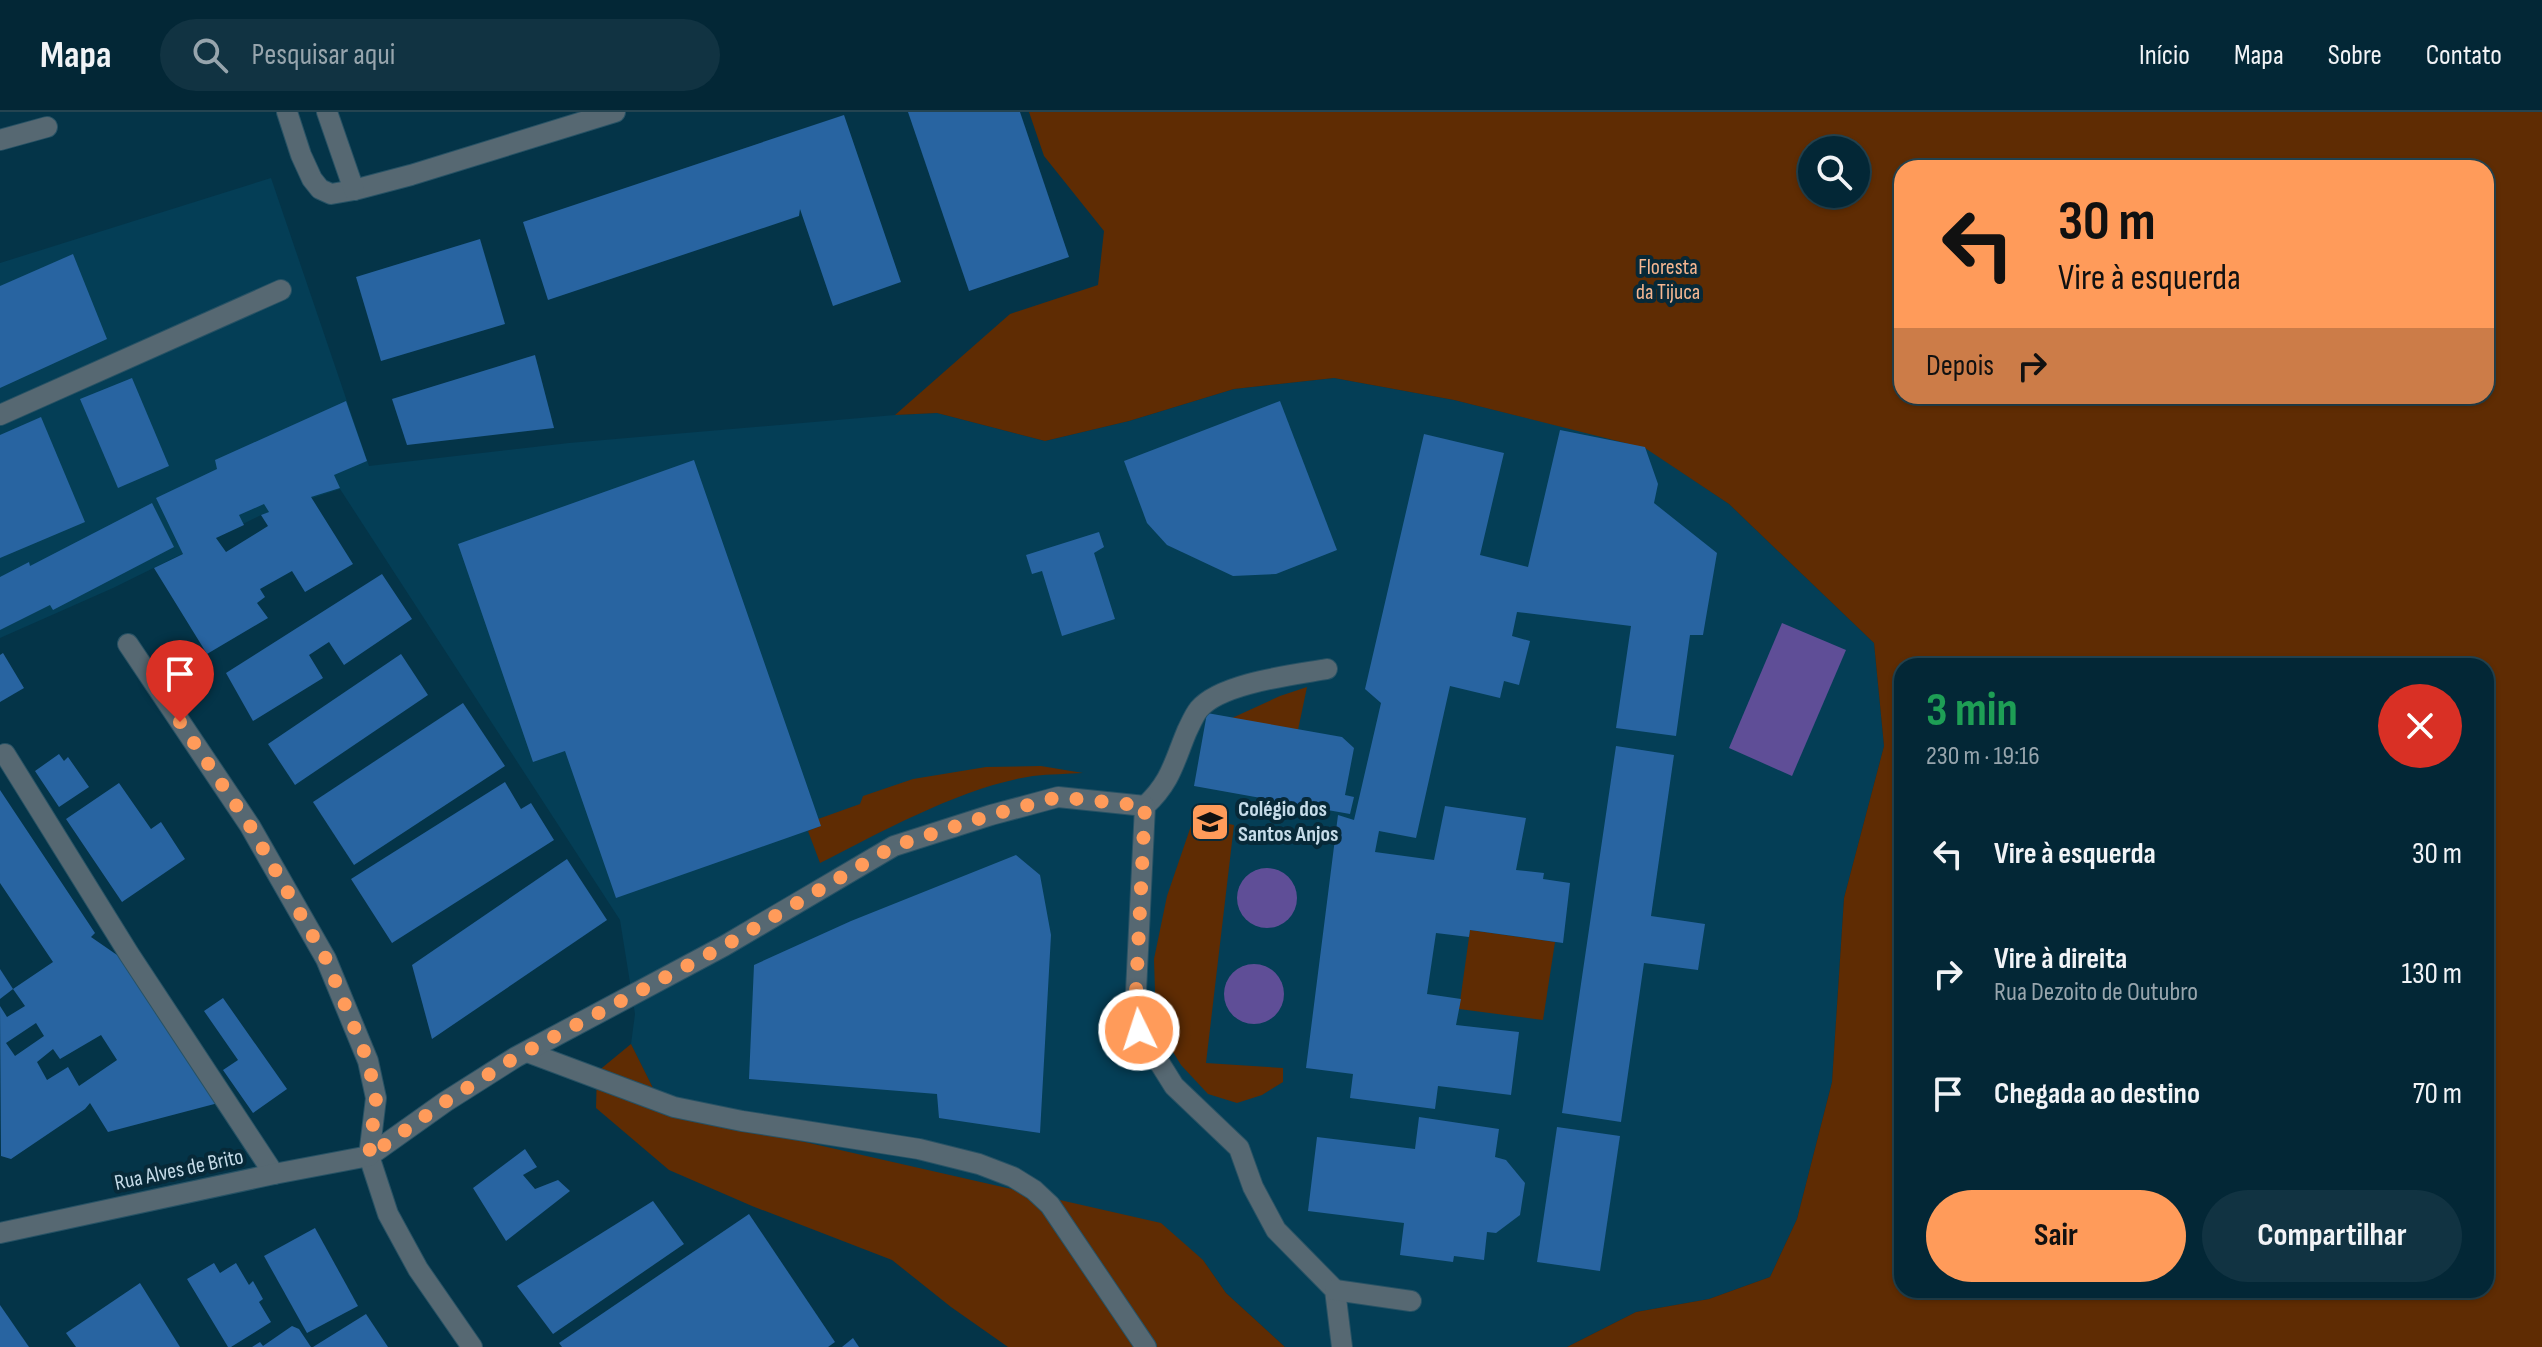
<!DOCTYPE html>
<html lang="pt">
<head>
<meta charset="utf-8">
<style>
	:root { --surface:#032736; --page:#113342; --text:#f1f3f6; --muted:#97a5ad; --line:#244451; --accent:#ff9b5a }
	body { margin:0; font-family:"Sofia Sans Condensed",sans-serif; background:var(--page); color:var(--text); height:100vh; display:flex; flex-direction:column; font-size:30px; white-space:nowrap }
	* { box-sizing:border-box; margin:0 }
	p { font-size:26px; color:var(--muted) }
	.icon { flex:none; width:44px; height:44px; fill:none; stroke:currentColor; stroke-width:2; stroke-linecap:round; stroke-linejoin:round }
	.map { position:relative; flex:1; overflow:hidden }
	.panel { position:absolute; left:1894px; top:546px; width:600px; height:640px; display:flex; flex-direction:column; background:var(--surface); border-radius:24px; box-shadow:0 2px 6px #0004,0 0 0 2px var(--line) }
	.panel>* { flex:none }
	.guide { position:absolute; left:1894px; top:48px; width:600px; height:244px; border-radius:24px; box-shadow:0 2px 6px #0004,0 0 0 2px var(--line); background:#ff9b5a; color:#111; overflow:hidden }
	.fabs { position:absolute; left:1798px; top:24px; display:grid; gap:16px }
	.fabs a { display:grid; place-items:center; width:72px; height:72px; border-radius:50%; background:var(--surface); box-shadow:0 2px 6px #0004,0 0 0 2px var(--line); font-size:40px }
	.pin { position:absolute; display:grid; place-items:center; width:68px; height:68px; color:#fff; margin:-82px -34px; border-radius:50% 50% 50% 0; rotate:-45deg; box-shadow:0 0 8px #0007 }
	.pin .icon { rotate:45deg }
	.me { position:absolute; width:88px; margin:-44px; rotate:356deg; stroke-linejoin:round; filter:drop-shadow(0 0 6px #0008) }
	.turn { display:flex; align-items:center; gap:28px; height:168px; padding:0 32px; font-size:36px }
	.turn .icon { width:104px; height:104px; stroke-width:2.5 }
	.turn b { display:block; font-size:56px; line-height:68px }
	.then { display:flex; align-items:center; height:76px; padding:0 32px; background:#0003; gap:16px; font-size:30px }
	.round { display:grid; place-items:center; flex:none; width:84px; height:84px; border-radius:42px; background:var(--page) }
	.overview { display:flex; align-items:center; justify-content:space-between; height:136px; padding:0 32px }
	h1 { font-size:48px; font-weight:700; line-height:60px; color:#1e9e55 }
	.action { display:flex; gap:16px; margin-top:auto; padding:16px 32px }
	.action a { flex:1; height:92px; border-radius:48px; background:var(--accent); color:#111; font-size:32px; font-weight:700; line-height:92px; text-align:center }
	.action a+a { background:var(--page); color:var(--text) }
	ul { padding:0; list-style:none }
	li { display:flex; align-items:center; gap:24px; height:120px; padding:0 32px }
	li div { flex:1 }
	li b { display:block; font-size:30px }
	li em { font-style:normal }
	header { display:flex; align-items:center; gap:48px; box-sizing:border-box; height:112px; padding:0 40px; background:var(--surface); border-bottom:2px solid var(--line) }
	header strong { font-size:38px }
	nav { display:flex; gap:44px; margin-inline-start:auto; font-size:28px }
	.search { width:560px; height:72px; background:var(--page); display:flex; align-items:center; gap:20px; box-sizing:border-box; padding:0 28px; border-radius:44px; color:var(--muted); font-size:30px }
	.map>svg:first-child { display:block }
	.built { fill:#043e56 }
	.green { fill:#5f2c03; fill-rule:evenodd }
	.water { fill:#5f4e97 }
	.building { fill:#2864a1; fill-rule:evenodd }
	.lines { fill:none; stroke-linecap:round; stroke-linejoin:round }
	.service-casing { stroke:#275265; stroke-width:22 }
	.minor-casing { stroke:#275265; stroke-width:22 }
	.service { stroke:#566872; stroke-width:20 }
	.minor { stroke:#566872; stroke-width:20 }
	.route { stroke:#ff9b5a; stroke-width:14; stroke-dasharray:0 25.2 }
	.labels { text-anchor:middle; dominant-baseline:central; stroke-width:8; stroke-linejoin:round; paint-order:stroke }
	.park-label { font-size:22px; fill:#f4b691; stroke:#072938 }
	.poi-label { font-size:22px; font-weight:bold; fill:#c5dbe8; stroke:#072938; text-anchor:start }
	.street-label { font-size:22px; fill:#c5dbe8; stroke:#072938 }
</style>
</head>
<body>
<header>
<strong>Mapa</strong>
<div class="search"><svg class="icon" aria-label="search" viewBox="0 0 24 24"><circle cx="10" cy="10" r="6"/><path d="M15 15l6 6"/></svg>Pesquisar aqui</div>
<nav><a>Início</a><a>Mapa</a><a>Sobre</a><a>Contato</a></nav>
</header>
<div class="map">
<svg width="2542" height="1235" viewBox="0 0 2542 1235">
	<rect width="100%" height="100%" fill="#043448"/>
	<polygon class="built" points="271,66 369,354 569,331 895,303 937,301 1045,329 1129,309 1234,277 1334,266 1454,288 1645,335 1729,392 1874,531 1884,634 1844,786 1832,970 1797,1107 1770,1165 1709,1187 1636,1200 1567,1235 1285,1235 1226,1181 1203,1148 664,998 631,932 635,902 620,808 340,377 261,403 113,476 0,526 0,151"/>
	<g class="green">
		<path d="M1029,0H2542V1235H1567L1636,1200L1709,1187L1770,1165L1797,1107L1832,970L1844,786L1884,634L1874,531L1729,392L1645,336L1454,288L1334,266L1234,277L1129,309L1045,329L937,301L895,303L1010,202L1098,173L1104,119L1044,44ZM1812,38H1856V82H1812ZM1902,56H2486V284H1902ZM1902,554H2486V1178H1902Z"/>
		<polygon points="1307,575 1298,618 1232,606 1280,584"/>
		<path d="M1041,654L1083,661C1067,662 1050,662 1033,664C964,674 883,719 820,751L808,719L820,714L818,707L860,692L863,684L913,667L986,655Z"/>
		<polygon points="1194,705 1234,713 1206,951 1283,956 1283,970 1262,983 1237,991 1208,982 1181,953 1156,912 1154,847 1167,784"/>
		<polygon points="1470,818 1555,830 1543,908 1459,897"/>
		<polygon points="631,932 664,998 1161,1111 1203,1148 1226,1181 1285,1235 1008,1235 951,1195 892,1148 752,1094 669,1058 596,996 597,960"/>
	</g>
	<g class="water">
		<polygon points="1782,511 1846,538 1792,664 1729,636"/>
		<circle cx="1267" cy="786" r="30"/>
		<circle cx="1254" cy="882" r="30"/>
	</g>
	<g class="building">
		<polygon points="908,0 1020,0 1069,145 969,179"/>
		<polygon points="844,3 901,170 833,194 800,97 799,104 548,188 523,110"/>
		<polygon points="480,127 505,212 381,249 356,165"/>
		<polygon points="73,142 107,227 0,276 0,174"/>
		<polygon points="535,243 554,316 407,333 392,287"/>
		<polygon points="132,266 169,354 118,376 80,287"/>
		<path d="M346,289L367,349L334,363L340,376L311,385L353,452L305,480L292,459L260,477L265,485L257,491L268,506L207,542L154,456L183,442L156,386L217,357L215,348ZM264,392L269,400L261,403L268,414L226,440L216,426L244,413L239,403Z"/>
		<polygon points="1280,289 1337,438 1276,462 1233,464 1167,433 1147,411 1124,349"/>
		<polygon points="41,305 85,410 0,446 0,323"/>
		<polygon points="1560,318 1645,335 1658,372 1654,391 1717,441 1703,523 1690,523 1676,624 1616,616 1631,514 1517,500 1512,524 1530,529 1519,573 1504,569 1500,586 1450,574 1416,726 1379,719 1375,740 1434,748 1445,694 1526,706 1516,758 1544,761 1543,767 1570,771 1563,831 1470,818 1469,825 1436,821 1427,882 1461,887 1456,913 1519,920 1511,983 1438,974 1435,997 1350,986 1353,962 1306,956 1338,703 1354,708 1381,591 1365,577 1424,322 1504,341 1480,443 1528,455"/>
		<polygon points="694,348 821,714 616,786 565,639 533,650 458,432"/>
		<polygon points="152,391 174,435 53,498 50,493 0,518 0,465 29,450 30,454"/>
		<polygon points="1099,420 1104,435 1094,441 1115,507 1062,524 1042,459 1032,462 1026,443"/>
		<polygon points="382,462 412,507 344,553 329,530 309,543 323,566 253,609 226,561"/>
		<polygon points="3,541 24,576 0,590 0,543"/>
		<polygon points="401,542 428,583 295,673 268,632"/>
		<polygon points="463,591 505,654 354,753 313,690"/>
		<polygon points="1207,601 1342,625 1354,636 1345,683 1354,685 1350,702 1194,674"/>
		<polygon points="1616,634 1674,643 1651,804 1705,812 1698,858 1644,851 1621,1010 1562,1001"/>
		<polygon points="59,642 64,649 68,645 89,675 59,695 35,659"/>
		<polygon points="505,670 521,697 531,691 554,728 392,831 351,767"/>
		<polygon points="119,671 151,717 161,710 185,747 122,790 66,707"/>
		<path d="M0,678L95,821L91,825L133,854L222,990L108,1020L90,991L85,997L11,1047L1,1044L0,894L7,905L25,894L13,877L53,850L0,771ZM36,911L44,924L15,944L6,931ZM101,923L117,948L79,974L68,955L47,968L37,950L53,937L60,947Z"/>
		<polygon points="1016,743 1040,763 1051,823 1040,1021 939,1006 937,982 749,967 754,853 851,809"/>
		<polygon points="567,747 607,808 432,927 412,853"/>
		<polygon points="0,857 13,877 0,887"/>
		<polygon points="223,886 287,977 253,1001 223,958 238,948 204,899"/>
		<polygon points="1419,1005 1499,1017 1495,1045 1506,1048 1525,1071 1520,1103 1496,1121 1487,1120 1484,1148 1454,1144 1453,1150 1400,1143 1404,1111 1308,1099 1317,1025 1415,1037"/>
		<polygon points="1557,1015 1620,1024 1600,1159 1537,1150"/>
		<polygon points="525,1037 537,1055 523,1063 535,1077 558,1068 570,1079 506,1129 473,1076"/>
		<polygon points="653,1089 684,1132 553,1222 517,1174"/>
		<polygon points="749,1102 835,1230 828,1235 562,1235 559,1231"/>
		<polygon points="315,1116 358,1194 307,1221 264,1144"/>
		<polygon points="214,1151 220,1161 236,1151 249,1173 253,1169 263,1187 259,1190 271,1210 231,1235 228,1235 187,1167"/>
		<polygon points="140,1171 180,1235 76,1235 66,1221"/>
		<polygon points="0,1193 29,1235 0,1235"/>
		<polygon points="366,1202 388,1235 313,1235"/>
		<polygon points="292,1214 299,1217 311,1235 252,1235 260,1230 263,1234"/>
		<polygon points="853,1226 859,1235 842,1235"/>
	</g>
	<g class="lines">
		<g class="service-casing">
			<g id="service">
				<polyline points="0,28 47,15"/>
				<polyline points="0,303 281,178"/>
				<path d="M1327,557C1293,563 1221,571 1199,597C1194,603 1190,613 1187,619C1174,650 1171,670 1145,694L1135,900L1139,918L1174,974L1239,1036L1253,1075L1276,1118L1335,1178L1342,1235"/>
				<polyline points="527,940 674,995 742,1009 919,1037 979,1052 1013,1065 1034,1078 1050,1093 1146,1235"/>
				<polyline points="369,1044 445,990 516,945 724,834 894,734 991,703 1058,685 1145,694"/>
				<polyline points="1335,1178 1411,1189"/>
			</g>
		</g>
		<g class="minor-casing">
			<g id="minor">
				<polyline points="287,0 301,43 312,67 320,77 331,82 354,78 411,63 615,0"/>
				<polyline points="327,0 354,78"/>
				<polyline points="128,532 250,714 326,847 368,949 376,986 369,1044 388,1102 418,1157 472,1235"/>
				<polyline points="5,642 129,842 274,1062"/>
				<polyline points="0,1121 274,1062 369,1044"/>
			</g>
		</g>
		<use href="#service" class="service"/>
		<use href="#minor" class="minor"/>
	</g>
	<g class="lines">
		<polyline class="route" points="180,610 250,714 326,847 368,949 376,986 369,1044 445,990 516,945 724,834 894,734 991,703 1058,685 1145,694 1135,900 1139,918"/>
	</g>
	<defs>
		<g id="school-square" transform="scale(2)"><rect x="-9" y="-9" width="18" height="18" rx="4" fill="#ff9b5a" stroke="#072938"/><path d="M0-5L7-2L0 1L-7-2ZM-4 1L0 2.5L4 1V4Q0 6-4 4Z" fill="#111"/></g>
	</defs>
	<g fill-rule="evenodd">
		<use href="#school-square" x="1210" y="710"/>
	</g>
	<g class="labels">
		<g class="park-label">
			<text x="1668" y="155">Floresta<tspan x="1668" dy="25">da Tijuca</tspan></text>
		</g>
		<g class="poi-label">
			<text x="1238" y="697">Colégio dos<tspan x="1238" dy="25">Santos Anjos</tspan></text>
		</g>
		<g class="street-label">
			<text transform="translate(179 1058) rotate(-12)">Rua Alves de Brito</text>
		</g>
	</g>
</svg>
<div class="fabs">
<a><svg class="icon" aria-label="search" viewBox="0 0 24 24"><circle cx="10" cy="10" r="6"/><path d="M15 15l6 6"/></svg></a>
</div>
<div class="pin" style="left:180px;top:610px;background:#d93025"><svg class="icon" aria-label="arrive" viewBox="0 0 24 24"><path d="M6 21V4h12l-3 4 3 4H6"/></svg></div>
<svg class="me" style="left:1139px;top:918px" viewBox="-20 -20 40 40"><circle r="17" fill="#ff9b5a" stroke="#fff" stroke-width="3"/><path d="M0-11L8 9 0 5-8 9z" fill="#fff"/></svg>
<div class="guide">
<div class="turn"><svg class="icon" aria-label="left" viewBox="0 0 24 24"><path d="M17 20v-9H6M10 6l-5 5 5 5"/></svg><div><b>30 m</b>Vire à esquerda</div></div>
<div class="then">Depois<svg class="icon" aria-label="right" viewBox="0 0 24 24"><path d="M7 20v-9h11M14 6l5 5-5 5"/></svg></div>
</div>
<section class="panel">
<div class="overview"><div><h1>3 min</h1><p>230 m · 19:16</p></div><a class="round" style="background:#d93025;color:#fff"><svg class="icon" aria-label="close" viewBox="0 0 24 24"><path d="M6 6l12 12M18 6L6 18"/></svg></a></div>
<ul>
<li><svg class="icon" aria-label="left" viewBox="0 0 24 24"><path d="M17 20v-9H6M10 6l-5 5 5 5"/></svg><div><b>Vire à esquerda</b></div><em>30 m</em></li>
<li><svg class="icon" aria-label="right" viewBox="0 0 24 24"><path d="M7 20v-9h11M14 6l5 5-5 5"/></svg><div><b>Vire à direita</b><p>Rua Dezoito de Outubro</p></div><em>130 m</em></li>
<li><svg class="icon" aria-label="arrive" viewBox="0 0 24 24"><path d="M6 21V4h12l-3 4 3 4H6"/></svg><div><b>Chegada ao destino</b></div><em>70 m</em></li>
</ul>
<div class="action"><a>Sair</a><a>Compartilhar</a></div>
</section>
</div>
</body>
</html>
